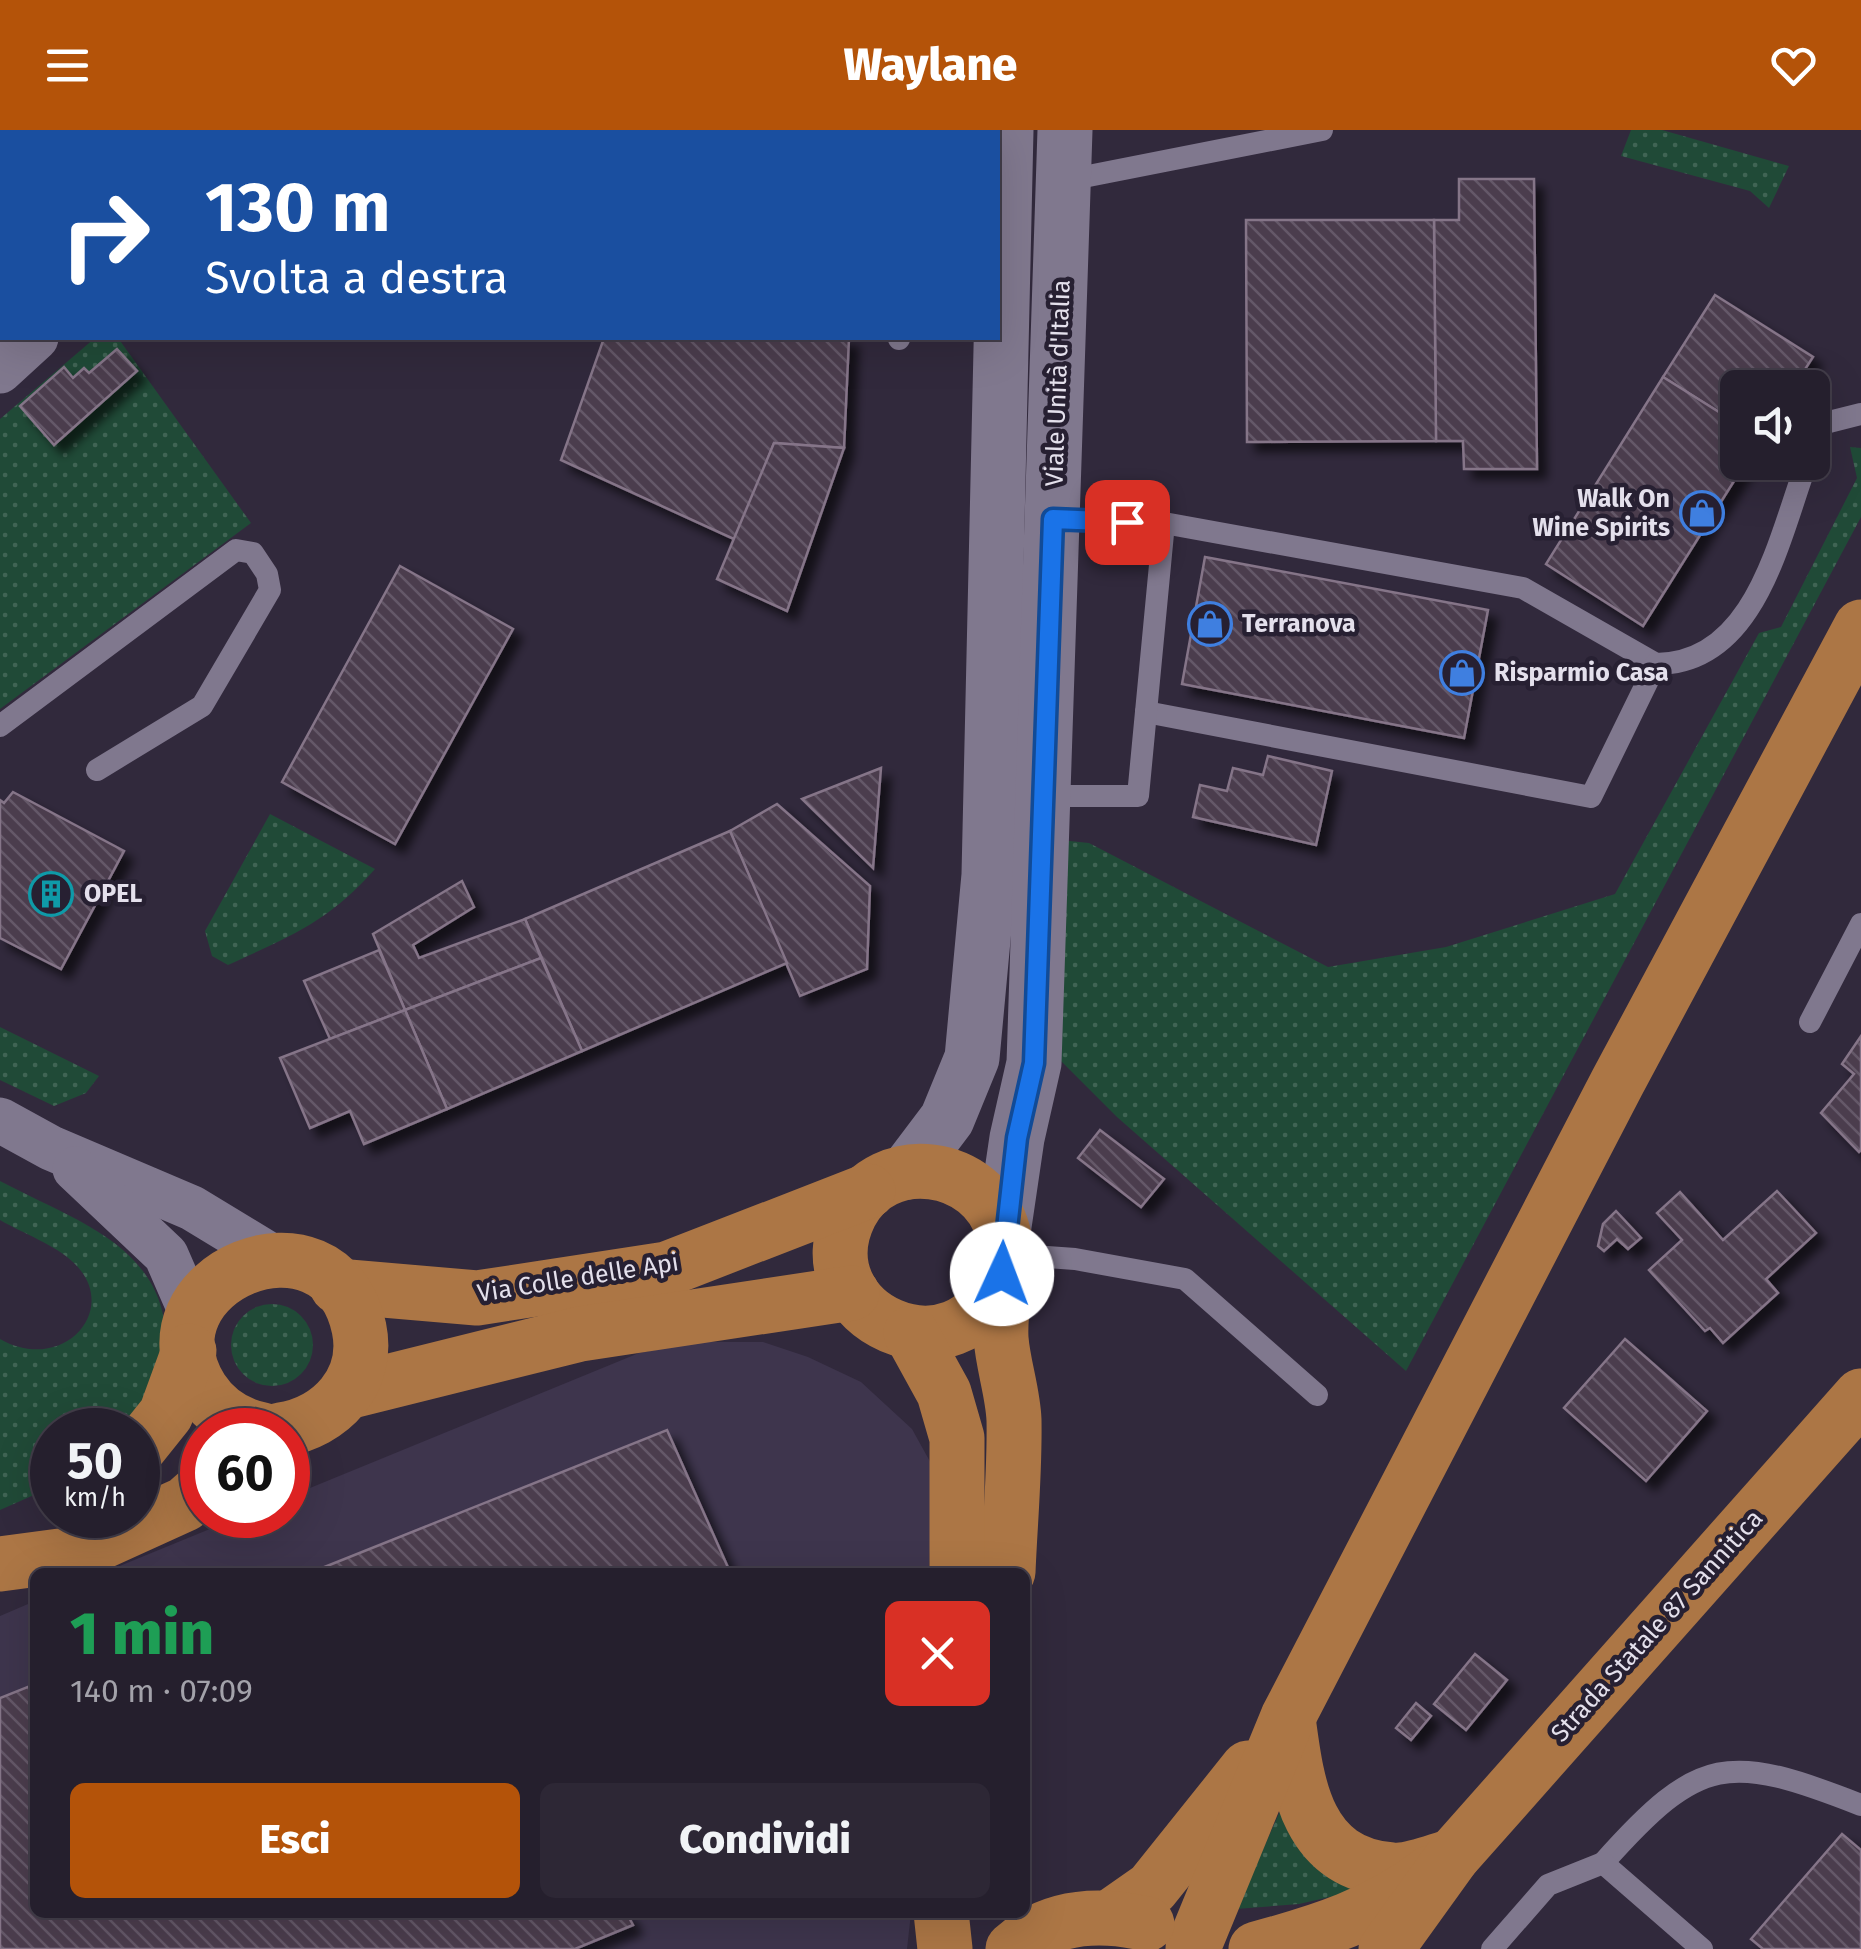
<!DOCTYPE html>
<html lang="it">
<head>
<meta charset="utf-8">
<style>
	:root { --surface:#251f2d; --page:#2d2735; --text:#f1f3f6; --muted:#a3a2aa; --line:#423d49; --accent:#b45309 }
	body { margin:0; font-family:"Fira Sans",sans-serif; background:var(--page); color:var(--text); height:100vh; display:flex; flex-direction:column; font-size:38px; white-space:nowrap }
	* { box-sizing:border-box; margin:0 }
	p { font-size:32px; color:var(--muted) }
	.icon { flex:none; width:55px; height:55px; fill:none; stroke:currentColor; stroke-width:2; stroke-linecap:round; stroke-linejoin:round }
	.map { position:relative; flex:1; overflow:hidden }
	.details { position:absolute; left:30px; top:1438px; width:1000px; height:350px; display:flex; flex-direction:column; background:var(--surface); border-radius:15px; box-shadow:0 10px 40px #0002,0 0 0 2px var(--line) }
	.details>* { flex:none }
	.top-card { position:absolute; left:0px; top:0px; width:1000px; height:210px; box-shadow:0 10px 40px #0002,0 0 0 2px var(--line); background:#1a4fa0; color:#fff; overflow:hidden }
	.buttons { position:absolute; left:1720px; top:240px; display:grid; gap:20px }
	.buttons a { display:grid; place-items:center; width:110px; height:110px; border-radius:15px; background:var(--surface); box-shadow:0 10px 40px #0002,0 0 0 2px var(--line); font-size:50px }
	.speed { position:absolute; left:30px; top:1278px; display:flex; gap:20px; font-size:50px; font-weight:700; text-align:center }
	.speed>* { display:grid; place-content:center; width:130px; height:130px; border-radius:50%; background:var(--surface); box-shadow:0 10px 40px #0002,0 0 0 2px var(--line); line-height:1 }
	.speed small { font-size:25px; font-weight:400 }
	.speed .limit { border:15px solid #d22; background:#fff; color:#111 }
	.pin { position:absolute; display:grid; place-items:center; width:85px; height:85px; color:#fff; margin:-42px; border-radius:20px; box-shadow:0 5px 15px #0006 }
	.me { position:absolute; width:110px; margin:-55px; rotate:2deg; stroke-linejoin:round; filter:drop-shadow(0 0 8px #0008) }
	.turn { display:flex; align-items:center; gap:35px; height:210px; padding:0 40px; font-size:45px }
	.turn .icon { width:130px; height:130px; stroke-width:2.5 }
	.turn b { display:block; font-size:70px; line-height:85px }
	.round { display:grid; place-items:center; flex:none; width:105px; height:105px; border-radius:15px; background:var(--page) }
	.summary { display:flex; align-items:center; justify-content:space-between; height:170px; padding:0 40px }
	h1 { font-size:60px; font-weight:800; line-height:75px; color:#1e9e55 }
	.cta { display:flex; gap:20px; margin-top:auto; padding:20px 40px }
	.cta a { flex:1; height:115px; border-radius:15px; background:var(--accent); color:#fff; font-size:40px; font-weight:800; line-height:115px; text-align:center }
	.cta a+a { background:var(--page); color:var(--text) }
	header { display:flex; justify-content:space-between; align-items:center; height:130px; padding:0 40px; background:var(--accent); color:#fff; font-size:45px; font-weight:800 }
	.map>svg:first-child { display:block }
	.built { fill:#3e354d }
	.grass { fill:url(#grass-dots) }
	.building { fill:url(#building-back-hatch); stroke:#857488; stroke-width:2.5; filter:url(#shadow) }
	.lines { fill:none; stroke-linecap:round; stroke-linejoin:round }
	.lane { stroke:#80788e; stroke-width:22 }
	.street { stroke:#80788e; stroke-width:45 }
	.secondary { stroke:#80788e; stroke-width:55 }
	.primary { stroke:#ac7645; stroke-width:55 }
	.route-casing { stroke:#114b97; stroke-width:25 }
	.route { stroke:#1a73e8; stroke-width:18 }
	.labels { text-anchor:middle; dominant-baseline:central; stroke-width:9; stroke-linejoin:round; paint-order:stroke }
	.street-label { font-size:25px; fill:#e4e0ec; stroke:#272032 }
	.poi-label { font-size:25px; font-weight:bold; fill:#e4e0ec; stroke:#272032; text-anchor:start }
</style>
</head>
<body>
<header><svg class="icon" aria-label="menu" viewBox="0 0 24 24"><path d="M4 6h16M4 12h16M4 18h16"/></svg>Waylane<svg class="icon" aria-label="heart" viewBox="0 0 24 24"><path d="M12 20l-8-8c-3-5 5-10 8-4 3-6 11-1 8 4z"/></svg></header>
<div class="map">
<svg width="1861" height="1819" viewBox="0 0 1861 1819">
	<defs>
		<pattern id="grass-dots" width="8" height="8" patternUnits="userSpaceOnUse" patternTransform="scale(2.5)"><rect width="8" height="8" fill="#204a37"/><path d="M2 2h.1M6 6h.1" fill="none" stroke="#406454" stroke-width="1.8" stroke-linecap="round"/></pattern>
		<pattern id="building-back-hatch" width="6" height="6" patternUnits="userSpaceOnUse" patternTransform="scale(2.5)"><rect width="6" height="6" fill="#4b3d4e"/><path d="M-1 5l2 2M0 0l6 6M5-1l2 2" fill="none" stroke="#655968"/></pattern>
		<filter id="shadow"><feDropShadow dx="9" dy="9" stdDeviation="5" flood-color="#0009"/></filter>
	</defs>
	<rect width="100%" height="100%" fill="#31293c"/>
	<g class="built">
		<polygon points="696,1212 763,1212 808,1227 861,1252 912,1299 933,1337 929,1442 105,1442 244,1385 288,1385 288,1367 639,1223"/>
		<polygon points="35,1471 35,1782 911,1783 907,1819 0,1819 0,1486"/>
	</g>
	<g class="grass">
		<polygon points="1631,0 1662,0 1789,36 1769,78 1750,61 1621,26"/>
		<polygon points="95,208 118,208 251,393 0,579 0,289"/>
		<polygon points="1850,317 1861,318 1861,387 1406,1241 1117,987 1059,929 1060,710 1089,713 1328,837 1446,817 1615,764 1759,503 1781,497 1857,348"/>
		<path d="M270,684L375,739C328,792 291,806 228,835L212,826L205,801Z"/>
		<polygon points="0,897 99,946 86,963 54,976 0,950"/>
		<path d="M0,1051C77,1092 171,1117 166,1222C164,1246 140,1279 129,1300H52V1357L0,1380V1209C63,1245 122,1179 74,1133C56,1115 22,1103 0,1090Z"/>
		<circle cx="272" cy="1215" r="41"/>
		<polygon points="1282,1677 1365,1759 1299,1774 1236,1779"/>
	</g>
	<g class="building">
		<polygon points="0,0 89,0 2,2 2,10"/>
		<polygon points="674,0 811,0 674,2"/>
		<polygon points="1459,49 1534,49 1537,339 1464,339 1463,311 1436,311 1434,90 1459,90"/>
		<polygon points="1246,90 1434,90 1436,311 1247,312"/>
		<polygon points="1715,165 1813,227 1793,258 1738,258 1738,294 1663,247"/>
		<polygon points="604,208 849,208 844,318 774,313 736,410 561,330"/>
		<polygon points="117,219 137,241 54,315 20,276 64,237 73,248 84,238 89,243"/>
		<polygon points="1663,247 1738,294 1738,332 1746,332 1643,496 1546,434"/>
		<polygon points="774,313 844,318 787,481 717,449"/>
		<polygon points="1205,427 1488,480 1464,608 1182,554"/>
		<polygon points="400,436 513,499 395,714 282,652"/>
		<polygon points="1268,626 1332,641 1316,715 1193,687 1200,655 1227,661 1233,638 1263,645"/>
		<polygon points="881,638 873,738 802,669"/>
		<polygon points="13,662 124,721 61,839 0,808 0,670 4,673"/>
		<polygon points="777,674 870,756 867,839 800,866 730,701"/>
		<polygon points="730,701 787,833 582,921 525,789"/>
		<polygon points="462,751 474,777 413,815 419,828 525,789 541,828 405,880 373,804"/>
		<polygon points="379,820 405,880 330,909 304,851"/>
		<polygon points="541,828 582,921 447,979 405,880"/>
		<polygon points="405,880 447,979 364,1014 350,981 310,998 280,928"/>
		<polygon points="1861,906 1861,1020 1859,1022 1821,983 1854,944 1842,934"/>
		<polygon points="1100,1000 1164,1049 1141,1077 1078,1028"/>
		<polygon points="1777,1061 1816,1103 1766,1149 1778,1163 1723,1213 1710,1198 1705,1201 1649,1140 1682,1110 1657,1083 1680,1062 1723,1110"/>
		<polygon points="1616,1081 1641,1108 1628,1119 1617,1109 1604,1121 1598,1116 1603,1094"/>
		<polygon points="1625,1209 1707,1281 1646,1351 1564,1278"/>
		<polygon points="667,1300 730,1442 312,1442"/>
		<polygon points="1475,1524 1507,1550 1466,1600 1434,1574"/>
		<polygon points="35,1554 35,1782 626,1782 633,1795 575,1819 0,1819 0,1568"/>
		<polygon points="1416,1573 1431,1586 1411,1610 1396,1598"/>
		<polygon points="1842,1704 1861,1720 1861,1819 1763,1819 1751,1809"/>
	</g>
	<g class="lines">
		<g class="lane">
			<polyline points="914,2 914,0"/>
			<polyline points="1063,51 1322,0"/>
			<polyline points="899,209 899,208"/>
			<polyline points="1812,317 1821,294 1861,284"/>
			<polyline points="1053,389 1164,393 1523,458 1656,534 1591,667 1146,582"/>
			<path d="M1656,534C1756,534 1779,407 1807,332"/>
			<polyline points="0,596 236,420 253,423 267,444 270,460 202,576 97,640"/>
			<polyline points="1044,666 1138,666 1164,393"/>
			<polyline points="1810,892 1861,794"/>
			<polyline points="1006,1124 1075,1129 1185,1149 1317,1265"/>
			<path d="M1603,1733C1700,1624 1728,1623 1861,1675"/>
			<polyline points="1492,1819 1548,1755 1603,1733 1702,1819"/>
		</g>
		<g class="street">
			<polyline points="253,2 256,0"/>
			<polyline points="0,241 36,208"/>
			<polyline points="0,990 51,1018 192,1078 276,1129"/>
			<polyline points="75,1039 166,1125 193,1187"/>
		</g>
		<g class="secondary">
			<polyline points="907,1042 947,989 972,928 989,745 1006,0"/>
			<polyline points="1003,1103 1017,1008 1034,933 1065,0"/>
		</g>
		<g class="primary">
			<path d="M1002,1144C960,1260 799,1186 850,1084C883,1018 984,1032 1003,1102C1012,1134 999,1174 1001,1208C1003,1235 1013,1263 1014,1290C1015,1341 1010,1392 1008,1442"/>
			<polyline points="337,1156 477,1168 667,1139 868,1061"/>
			<polyline points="911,1203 944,1263 957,1308 957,1442"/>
			<polyline points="347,1262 580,1204 852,1163"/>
			<path d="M263,1300C236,1295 216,1282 201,1259C133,1149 331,1066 359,1198C370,1251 331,1292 281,1300"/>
			<polyline points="138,1319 166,1284 189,1221"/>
			<polyline points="0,1434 75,1424 185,1374 202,1359"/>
			<path d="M1288,1588C1297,1656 1306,1733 1392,1740C1410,1742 1435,1731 1453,1726"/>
			<polyline points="941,1782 945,1819"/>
			<polyline points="1112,1786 1152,1758 1248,1638"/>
			<polyline points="1193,1818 1288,1587 1617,953 1861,497"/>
			<path d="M1013,1819C1051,1785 1100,1783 1147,1794"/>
			<path d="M1256,1819C1320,1802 1377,1784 1430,1743"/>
			<polyline points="1386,1819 1453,1726 1861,1266"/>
		</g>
	</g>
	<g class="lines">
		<g class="route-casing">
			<polyline id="route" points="1002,1144 1017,1008 1034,933 1053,389 1127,392"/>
		</g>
		<use href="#route" class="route"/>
	</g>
	<defs>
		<g id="shop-ring" transform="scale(2.25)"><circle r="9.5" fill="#272032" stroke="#3f7fe0" stroke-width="1.5"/><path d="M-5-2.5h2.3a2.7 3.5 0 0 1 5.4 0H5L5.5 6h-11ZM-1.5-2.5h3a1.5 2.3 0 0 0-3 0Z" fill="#3f7fe0"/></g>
		<g id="building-ring" transform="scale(2.25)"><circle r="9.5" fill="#272032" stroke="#0f9aa8" stroke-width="1.5"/><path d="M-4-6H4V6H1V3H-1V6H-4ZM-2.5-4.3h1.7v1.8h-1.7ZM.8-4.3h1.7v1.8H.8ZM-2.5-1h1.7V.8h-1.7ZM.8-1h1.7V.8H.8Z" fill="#0f9aa8"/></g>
	</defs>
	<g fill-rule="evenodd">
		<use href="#shop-ring" x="1702" y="383"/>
		<use href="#shop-ring" x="1210" y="494"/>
		<use href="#shop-ring" x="1462" y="543"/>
		<use href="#building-ring" x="51" y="764"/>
	</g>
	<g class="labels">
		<g class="street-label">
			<text transform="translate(1058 253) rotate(-88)">Viale Unità d'Italia</text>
			<text transform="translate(578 1148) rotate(-9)">Via Colle delle Api</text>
			<text transform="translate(1657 1496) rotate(-48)">Strada Statale 87 Sannitica</text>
		</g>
		<g class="poi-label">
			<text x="1670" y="369" text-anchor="end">Walk On<tspan x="1670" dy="29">Wine Spirits</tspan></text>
			<text x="1242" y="494">Terranova</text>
			<text x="1494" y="543">Risparmio Casa</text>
			<text x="84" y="764">OPEL</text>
		</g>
	</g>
</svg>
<div class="buttons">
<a><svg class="icon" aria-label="sound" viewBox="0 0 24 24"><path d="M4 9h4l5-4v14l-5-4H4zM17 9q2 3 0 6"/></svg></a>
</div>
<div class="speed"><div>50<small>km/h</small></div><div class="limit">60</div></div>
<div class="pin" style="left:1127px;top:392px;background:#d93025"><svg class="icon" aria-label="arrive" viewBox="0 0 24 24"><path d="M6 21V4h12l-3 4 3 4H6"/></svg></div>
<svg class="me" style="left:1002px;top:1144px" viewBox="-20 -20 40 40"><circle r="19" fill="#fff"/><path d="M0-13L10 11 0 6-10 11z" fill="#1a73e8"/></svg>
<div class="top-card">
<div class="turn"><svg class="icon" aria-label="right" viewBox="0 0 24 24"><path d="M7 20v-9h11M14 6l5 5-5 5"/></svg><div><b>130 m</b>Svolta a destra</div></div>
</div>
<section class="details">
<div class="summary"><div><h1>1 min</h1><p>140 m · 07:09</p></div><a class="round" style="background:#d93025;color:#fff"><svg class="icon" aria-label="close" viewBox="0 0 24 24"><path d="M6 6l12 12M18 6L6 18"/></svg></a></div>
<div class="cta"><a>Esci</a><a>Condividi</a></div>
</section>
</div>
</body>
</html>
